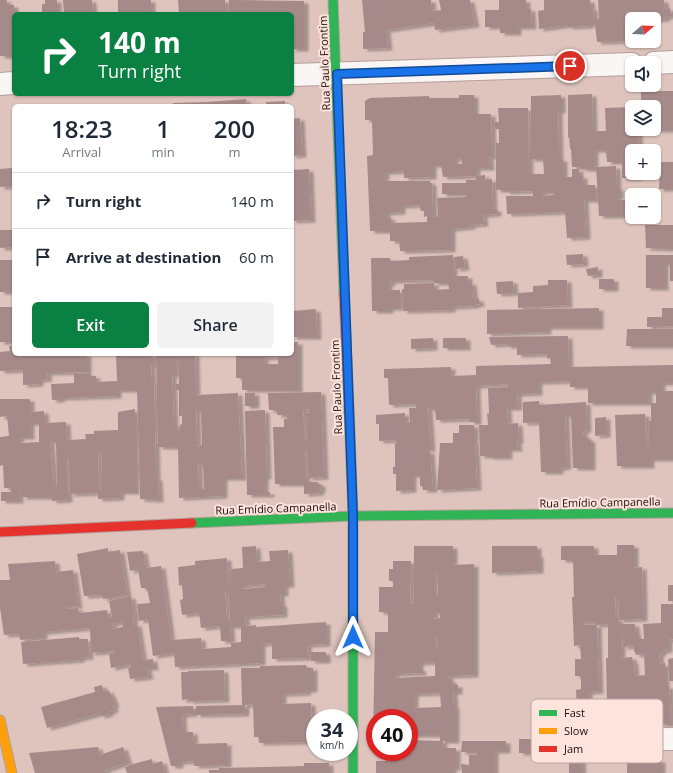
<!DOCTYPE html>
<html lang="en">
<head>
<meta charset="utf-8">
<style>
	:root { --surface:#fff; --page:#f2f2f3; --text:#1f2937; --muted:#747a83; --line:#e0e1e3; --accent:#0b8043 }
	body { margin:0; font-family:"Open Sans",sans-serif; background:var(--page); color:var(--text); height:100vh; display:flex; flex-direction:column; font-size:15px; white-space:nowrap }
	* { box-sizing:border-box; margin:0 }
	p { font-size:13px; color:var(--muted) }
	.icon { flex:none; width:22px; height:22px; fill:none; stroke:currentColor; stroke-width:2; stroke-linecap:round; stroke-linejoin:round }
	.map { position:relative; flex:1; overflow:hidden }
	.details { position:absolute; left:12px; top:104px; width:282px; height:252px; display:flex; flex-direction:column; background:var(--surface); border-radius:6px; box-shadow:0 1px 3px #0004 }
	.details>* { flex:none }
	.guide { position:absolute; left:12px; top:12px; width:282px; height:84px; border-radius:6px; box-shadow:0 1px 3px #0004; background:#0b8043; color:#fff; overflow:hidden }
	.needle { width:26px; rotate:71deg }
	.fabs { position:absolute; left:625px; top:12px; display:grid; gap:8px }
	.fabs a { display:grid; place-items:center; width:36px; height:36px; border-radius:6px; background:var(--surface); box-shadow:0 1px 3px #0004; font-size:20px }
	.speed { position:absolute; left:306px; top:709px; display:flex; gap:8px; font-size:20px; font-weight:700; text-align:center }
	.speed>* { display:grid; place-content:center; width:52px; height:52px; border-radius:50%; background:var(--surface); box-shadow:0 1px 3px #0004; line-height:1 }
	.speed small { font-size:10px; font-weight:400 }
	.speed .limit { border:6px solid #d22; background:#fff; color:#111 }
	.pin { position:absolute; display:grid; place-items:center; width:34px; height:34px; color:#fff; margin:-17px; border:2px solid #fff; border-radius:50%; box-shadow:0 1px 4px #0007 }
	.me { position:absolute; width:44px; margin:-22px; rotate:0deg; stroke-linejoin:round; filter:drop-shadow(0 0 3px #0008) }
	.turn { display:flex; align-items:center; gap:14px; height:84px; padding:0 20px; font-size:18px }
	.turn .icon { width:52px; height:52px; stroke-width:2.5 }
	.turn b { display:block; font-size:28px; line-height:34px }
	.eta { display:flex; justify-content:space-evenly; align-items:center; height:68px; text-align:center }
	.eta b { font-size:24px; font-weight:600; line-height:28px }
	.cta { display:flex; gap:8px; margin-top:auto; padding:8px 20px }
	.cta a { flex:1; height:46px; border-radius:6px; background:var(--accent); color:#fff; font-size:16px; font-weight:600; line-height:46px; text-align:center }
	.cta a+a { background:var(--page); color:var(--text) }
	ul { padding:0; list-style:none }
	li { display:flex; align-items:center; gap:12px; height:56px; padding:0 20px; border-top:1px solid var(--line) }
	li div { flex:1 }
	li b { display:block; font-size:15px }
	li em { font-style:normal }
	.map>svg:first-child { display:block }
	.building { fill:#a68a89; fill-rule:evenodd; filter:url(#shadow) }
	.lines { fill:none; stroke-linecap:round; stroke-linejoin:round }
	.street-casing { stroke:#b39e99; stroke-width:24 }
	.fast-casing { stroke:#b39e99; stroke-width:11 }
	.slow-casing { stroke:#b39e99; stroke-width:11 }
	.jam-casing { stroke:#b39e99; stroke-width:11 }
	.street { stroke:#faf6f5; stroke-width:22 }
	.fast { stroke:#30b455; stroke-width:9 }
	.slow { stroke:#ff9f0a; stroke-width:9 }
	.jam { stroke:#e5322d; stroke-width:9 }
	.route-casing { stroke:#114b97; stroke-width:10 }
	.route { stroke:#1a73e8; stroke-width:7 }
	.labels { text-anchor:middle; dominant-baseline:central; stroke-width:4; stroke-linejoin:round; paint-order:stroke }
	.street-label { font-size:11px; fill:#1e0e09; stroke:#fce3dc }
	.key { fill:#fce3dc; stroke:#b9a39d; stroke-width:1 }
	.key-label { font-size:11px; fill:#1e0e09 }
</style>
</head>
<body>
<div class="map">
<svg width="673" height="773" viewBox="0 0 673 773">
	<defs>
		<filter id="shadow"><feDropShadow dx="4.5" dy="2.5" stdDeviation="1" flood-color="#0004"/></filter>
	</defs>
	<rect width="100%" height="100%" fill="#dec4bd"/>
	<g class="building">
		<polygon points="0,0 7,0 7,5 14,5 14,56 0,56"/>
		<polygon points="45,0 57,0 57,14 42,14 42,4 45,4"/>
		<polygon points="63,0 92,0 93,14 64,14"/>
		<rect x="118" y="0" width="33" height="14"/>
		<polygon points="178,0 225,0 225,14 179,14"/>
		<polygon points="229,0 304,1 304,49 292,49 292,14 229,14"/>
		<polygon points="362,0 431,0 432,11 441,10 439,0 470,0 475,25 435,30 434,23 386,30 388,48 363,49 363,32 365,32"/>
		<polygon points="499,0 526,0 526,9 531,9 532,27 517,27 517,33 500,33 500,27 485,27 485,10 499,10"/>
		<polygon points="544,0 590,0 591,8 593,8 594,19 599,19 598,0 664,0 665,9 670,8 671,16 665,17 666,19 654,20 654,19 632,19 632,41 597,42 595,24 589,24 589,26 568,27 568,25 539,29 538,11 544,10"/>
		<polygon points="641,91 673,91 673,130 654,130 654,107 641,107"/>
		<polygon points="592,94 593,131 606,131 605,108 632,107 632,129 638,129 639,151 632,151 632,173 638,173 638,178 622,178 622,162 607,162 606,150 594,150 594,169 582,169 582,167 572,167 571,149 570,149 569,137 568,138 568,95"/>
		<path d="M459,95H474V114H491L492,157H489L490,168H476V176L443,177L441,165H432V177L404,178V171L390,172H385V178H383V181H430V183H432L433,217L438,216L437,198L466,197V194H442V183H466V180H476V176L485,175V180L492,179L493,209H497V214L483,215L484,224L470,225L471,227L451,229V250L400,251L399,241H390V231H370L367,156L373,155L372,120H365V101L370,98L429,96V98H459ZM461,158L462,164H454V159ZM419,205L421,211H424V217L427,216V222L391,223V218L386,217V213L401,212V206Z"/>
		<path d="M561,95V111H558L559,159H563V177H572V169H579V176H583V185H595V200H584L586,237L567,238L565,212L507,214L506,196H533V191L506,192V190H496V143H499V129H495V122H499L498,108H528L529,174H544L543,159H530L531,96ZM542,192H554V195L542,196Z"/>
		<polygon points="246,99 247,106 173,106 173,103 207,102"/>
		<polygon points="285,101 285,106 266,106 266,102"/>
		<polygon points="300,118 302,155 292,156 292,119"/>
		<polygon points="660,162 673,162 673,189 659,189"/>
		<polygon points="616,166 617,188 619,188 619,197 616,197 616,200 632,200 632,214 626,214 626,216 599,216 596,167"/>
		<polygon points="12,168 14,186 0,187 0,169"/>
		<polygon points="309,169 311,220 292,221 292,170"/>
		<polygon points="645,225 673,225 673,249 646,248"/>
		<polygon points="0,230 14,230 14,247 0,248"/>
		<polygon points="583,254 584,264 567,265 566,255"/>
		<polygon points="453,255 453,276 468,276 468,283 472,282 474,299 479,299 480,304 474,305 474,306 451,307 451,310 403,311 402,289 404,289 404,284 434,283 435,290 449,289 448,283 434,283 434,280 390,281 391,284 388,284 388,290 400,290 400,308 389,308 389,311 372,311 371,258 390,258 390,261 409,260 409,257"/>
		<polygon points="646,255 673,255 673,281 670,281 670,263 664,263 664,288 646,288"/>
		<polygon points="463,256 465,268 456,269 454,257"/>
		<rect x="0" y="260" width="14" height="32"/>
		<polygon points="598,267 598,275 588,276 586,269"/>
		<rect x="599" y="279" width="15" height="10"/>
		<polygon points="548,280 567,280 568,305 518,308 518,293 533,292 533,286 548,285"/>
		<polygon points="513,281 514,293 497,294 496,282"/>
		<rect x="0" y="307" width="14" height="35"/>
		<polygon points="599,308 599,327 547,327 547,332 487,334 487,310"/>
		<polygon points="662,308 673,308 673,326 647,327 647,317 662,317"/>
		<polygon points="316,309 317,337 292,337 292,311"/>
		<polygon points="627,329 673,329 673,346 626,346"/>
		<polygon points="568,336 569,367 673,365 673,383 661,383 661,391 673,391 673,459 650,459 650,466 617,466 615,415 645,414 646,447 649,447 649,421 651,421 651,403 656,403 656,392 648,392 648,403 588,403 588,387 570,387 570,381 538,382 538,393 517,394 518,408 507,408 508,424 518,423 519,441 517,441 518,449 508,449 508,457 489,457 489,456 480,456 479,425 488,425 487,413 489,414 488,388 508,387 508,384 476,386 477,422 470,422 470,419 436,420 435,409 430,409 430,407 428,408 431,449 425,449 425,451 430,451 433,490 423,490 422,486 420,486 420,475 412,475 412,490 396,491 396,474 393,474 393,467 395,467 395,443 397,443 397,439 395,440 379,441 379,424 376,424 376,415 405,413 405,423 410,422 409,408 416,408 416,404 389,405 388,378 384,378 384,369 451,367 451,376 476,375 476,366 551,364 550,358 547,359 547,354 517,355 517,346 506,346 507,344 491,345 489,337"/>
		<polygon points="433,338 433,348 411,349 411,339"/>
		<rect x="443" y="338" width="23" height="10"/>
		<path d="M292,342H298V390H242V378H236V355L292,354ZM278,357V364H264V358Z"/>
		<polygon points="9,346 14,346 14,354 87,354 87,372 47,373 48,379 39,380 39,384 23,385 23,370 0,371 0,352 10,351"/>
		<polygon points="116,354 153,354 153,365 151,365 152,383 154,383 156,478 158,478 159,500 140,499 137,390 117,390 117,396 60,398 61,400 52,400 51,384 74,383 74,374 91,374 91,376 96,376 96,382 117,381"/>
		<path d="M156,354H195L196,395L238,393L242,478H223V496L179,498L178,447H158ZM175,358H178L179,384H176V390H179V416H182V425L180,424V430L177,431V425H174L172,375H175ZM196,410H201L202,445L197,446ZM198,464H203L204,489H199Z"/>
		<path d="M321,392L324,477L308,478L307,450H305L306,482H317L322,486L319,493L304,494V484H275L273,427H284V419H287L286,415H277V410H269L268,393ZM309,409V413H306L307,441H305L303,410Z"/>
		<rect x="245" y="393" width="10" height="13"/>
		<path d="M0,399H30V412L44,411L45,423L66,422L67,440L86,439L85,434H94V431L118,430V412L135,409V492H120V498L98,499V493L70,494L69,457H67L68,500L52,501V497H22V487H19V501H1V492H11V488H4L3,465L0,466V437L9,436L7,416L0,417ZM30,423H39V442L20,443L19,437H30ZM50,441H56L57,487H54ZM98,452H102V491H99Z"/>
		<polygon points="539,401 539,405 586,402 587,429 582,433 591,441 591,468 573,468 571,415 565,415 567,467 559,468 559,472 541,472 539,422 523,423 523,402"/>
		<polygon points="265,410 267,477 264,477 264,492 270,492 270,495 247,495 245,411"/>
		<polygon points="606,417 606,435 595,436 595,418"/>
		<polygon points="459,425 474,425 474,443 475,443 477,488 437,490 440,443 453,443 453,433 459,433"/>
		<path d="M617,545H634V568L642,567L643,604V619L618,620L619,624H635L636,634H637V639H644L643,624L661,623V604H673V639L668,640V650L662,651V653L659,654L660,664L665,663V686H669L671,724H660V721H647L648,725L603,727L602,707L607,706L606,658H608V624L597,625L599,691L588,692V712H577L576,690L581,689V676H575V659H581L580,645L574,646L572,597H574L573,560H561V546H594V555H617ZM615,597L618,598L619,619H616ZM595,622L596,625H580V623ZM621,630H622L623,647L634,646V652H635L636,655L644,654L645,675L635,676L634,662H633L632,657L621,658Z"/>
		<path d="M256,546L257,562L270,561L269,551L288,550L290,585H284V594H280L281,605L283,604V615L245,617L246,626L256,625V627L326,622V644L307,645L308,658L272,659V643L261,644V663L175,667L174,653L153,656L148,619L139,621L137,604L150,603L147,588H141L138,569L130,571L127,552L143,551L146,568L161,566L171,640L201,638L202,649L231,647V643L241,642V626H230L231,641H221L220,626L201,628L199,613L182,615L180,600L183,599L182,585L179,586L178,567L195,565V561L227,558L228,584H231V569L243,568L242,547ZM265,584V587L242,589V586ZM225,592H228L230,620H227Z"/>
		<path d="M414,546H453V565L474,564V675L448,676L449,680H452V685H458V692H453L454,706H455V741H443V748H456V768H452V773H376V761H390V752H409V740L440,741V735H411L412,723H409V718H375V740H373L375,632H388V612H379V587H393V581H389V569H393V561H411L410,603L414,604ZM434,570H437L438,595H434ZM434,612H440V618L434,619ZM434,635H438V647L434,648ZM435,662V676L395,678V674L422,673V669H419V663ZM440,693L441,707L414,708V694Z"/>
		<polygon points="492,546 537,546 537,555 539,555 539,571 492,573"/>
		<polygon points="108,548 108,552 120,550 127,595 103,599 102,595 84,596 77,554"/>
		<path d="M55,561L56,572L73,570L78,606L65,607L66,609L78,608L79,613L107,610L108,618L112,617L109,601L131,596L135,618L133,619L134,625L137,624L143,660L153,659L154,668H147L149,677L130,679L128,668L131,667L130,664L111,668L109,654L115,653L114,651L91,653L90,628L43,632V638L20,640L19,634L4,635L0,608V580H10L8,564ZM122,622L123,627L113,629L112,624Z"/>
		<rect x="668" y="585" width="5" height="16"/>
		<polygon points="79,637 79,639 88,639 89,657 80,658 80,660 23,664 21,642"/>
		<polygon points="310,652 326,652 326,661 311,661"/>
		<polygon points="673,658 673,681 669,681 668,659"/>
		<polygon points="306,665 307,668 313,668 313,690 306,690 307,693 282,694 282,704 311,703 312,736 306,736 306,742 259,743 259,737 254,737 253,704 245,705 245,714 196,715 196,706 242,705 241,668 260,668 260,666"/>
		<polygon points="224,670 225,700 189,701 189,699 182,700 181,672 188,672 188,671"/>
		<polygon points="102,685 104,692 109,690 110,694 111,694 115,705 113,706 114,710 109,712 109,714 100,716 100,713 47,728 41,707 95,692 94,687"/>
		<polygon points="193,706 193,714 182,715 183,732 193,732 194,744 227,743 227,765 194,766 194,761 179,762 179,766 171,766 156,707"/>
		<polygon points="519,739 533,739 532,753 519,753"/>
		<polygon points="462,741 506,741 506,751 494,751 494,773 462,773 461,764 469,765 469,755 477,755 477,752 461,752"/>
		<polygon points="98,747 100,755 123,747 128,762 105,770 106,773 35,773 29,753"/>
		<polygon points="569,756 581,756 582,773 569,773"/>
		<polygon points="638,756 639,760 661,760 661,773 627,773 627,757"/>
		<polygon points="152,759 153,764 162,761 165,773 127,773 125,767 129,766 129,765"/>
		<polygon points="304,763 329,763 329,773 209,773 209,770 219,770 219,768 304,766"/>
	</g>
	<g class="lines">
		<g class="street-casing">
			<g id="street">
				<polyline points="654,63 673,62"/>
				<polyline points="292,75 632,64"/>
				<polyline points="0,84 14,83"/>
				<polyline points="589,740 673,739"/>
			</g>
		</g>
		<g class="fast-casing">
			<g id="fast">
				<polyline points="333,0 344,294"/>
				<polyline points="350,434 353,516 353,773"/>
				<polyline points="192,523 353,516 673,513"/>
			</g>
		</g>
		<g class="slow-casing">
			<polyline id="slow" points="0,720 12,773"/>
		</g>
		<g class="jam-casing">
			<g id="jam">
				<polyline points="344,294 350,434"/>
				<polyline points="0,532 192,523"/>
			</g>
		</g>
		<use href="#street" class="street"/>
		<use href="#fast" class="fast"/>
		<use href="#slow" class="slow"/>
		<use href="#jam" class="jam"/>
	</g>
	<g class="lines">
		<g class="route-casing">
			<polyline id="route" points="353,637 353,516 337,74 570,66"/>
		</g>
		<use href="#route" class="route"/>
	</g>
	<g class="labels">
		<g class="street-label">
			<text transform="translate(324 63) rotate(-92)">Rua Paulo Frontim</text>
			<text transform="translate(336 387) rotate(-92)">Rua Paulo Frontim</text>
			<text transform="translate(600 502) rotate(-1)">Rua Emídio Campanella</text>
			<text transform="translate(276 508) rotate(-2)">Rua Emídio Campanella</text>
		</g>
	</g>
	<rect x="531" y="699" width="132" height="64" rx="6" class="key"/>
	<rect x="539" y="710" width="18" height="6" fill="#30b455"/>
	<rect x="539" y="728" width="18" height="6" fill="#ff9f0a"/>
	<rect x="539" y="746" width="18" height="6" fill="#e5322d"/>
	<g class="key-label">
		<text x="564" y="717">Fast</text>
		<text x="564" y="735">Slow</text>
		<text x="564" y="753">Jam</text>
	</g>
</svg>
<div class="fabs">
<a><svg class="needle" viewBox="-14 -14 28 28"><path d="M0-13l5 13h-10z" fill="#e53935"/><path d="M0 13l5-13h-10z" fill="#747a83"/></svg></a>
<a><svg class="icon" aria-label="sound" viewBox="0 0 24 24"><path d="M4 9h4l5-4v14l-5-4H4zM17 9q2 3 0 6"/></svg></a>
<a><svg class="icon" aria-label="layers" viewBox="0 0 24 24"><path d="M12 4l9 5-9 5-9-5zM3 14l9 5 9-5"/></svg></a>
<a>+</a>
<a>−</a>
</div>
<div class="speed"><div>34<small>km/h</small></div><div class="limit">40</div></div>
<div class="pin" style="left:570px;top:66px;background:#d93025"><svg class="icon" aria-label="arrive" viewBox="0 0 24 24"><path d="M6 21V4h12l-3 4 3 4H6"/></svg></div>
<svg class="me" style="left:353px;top:637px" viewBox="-20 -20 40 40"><path d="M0-17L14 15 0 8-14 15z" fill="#1a73e8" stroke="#fff" stroke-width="4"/></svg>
<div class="guide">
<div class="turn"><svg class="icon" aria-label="right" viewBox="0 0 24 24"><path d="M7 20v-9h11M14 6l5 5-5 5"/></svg><div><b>140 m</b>Turn right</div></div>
</div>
<section class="details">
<div class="eta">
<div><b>18:23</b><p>Arrival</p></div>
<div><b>1</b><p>min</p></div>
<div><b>200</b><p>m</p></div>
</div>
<ul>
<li><svg class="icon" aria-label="right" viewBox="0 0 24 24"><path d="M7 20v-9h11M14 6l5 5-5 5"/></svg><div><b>Turn right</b></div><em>140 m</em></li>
<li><svg class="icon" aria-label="arrive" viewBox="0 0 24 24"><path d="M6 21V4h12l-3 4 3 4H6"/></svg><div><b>Arrive at destination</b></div><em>60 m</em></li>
</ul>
<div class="cta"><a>Exit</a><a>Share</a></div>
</section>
</div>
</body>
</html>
